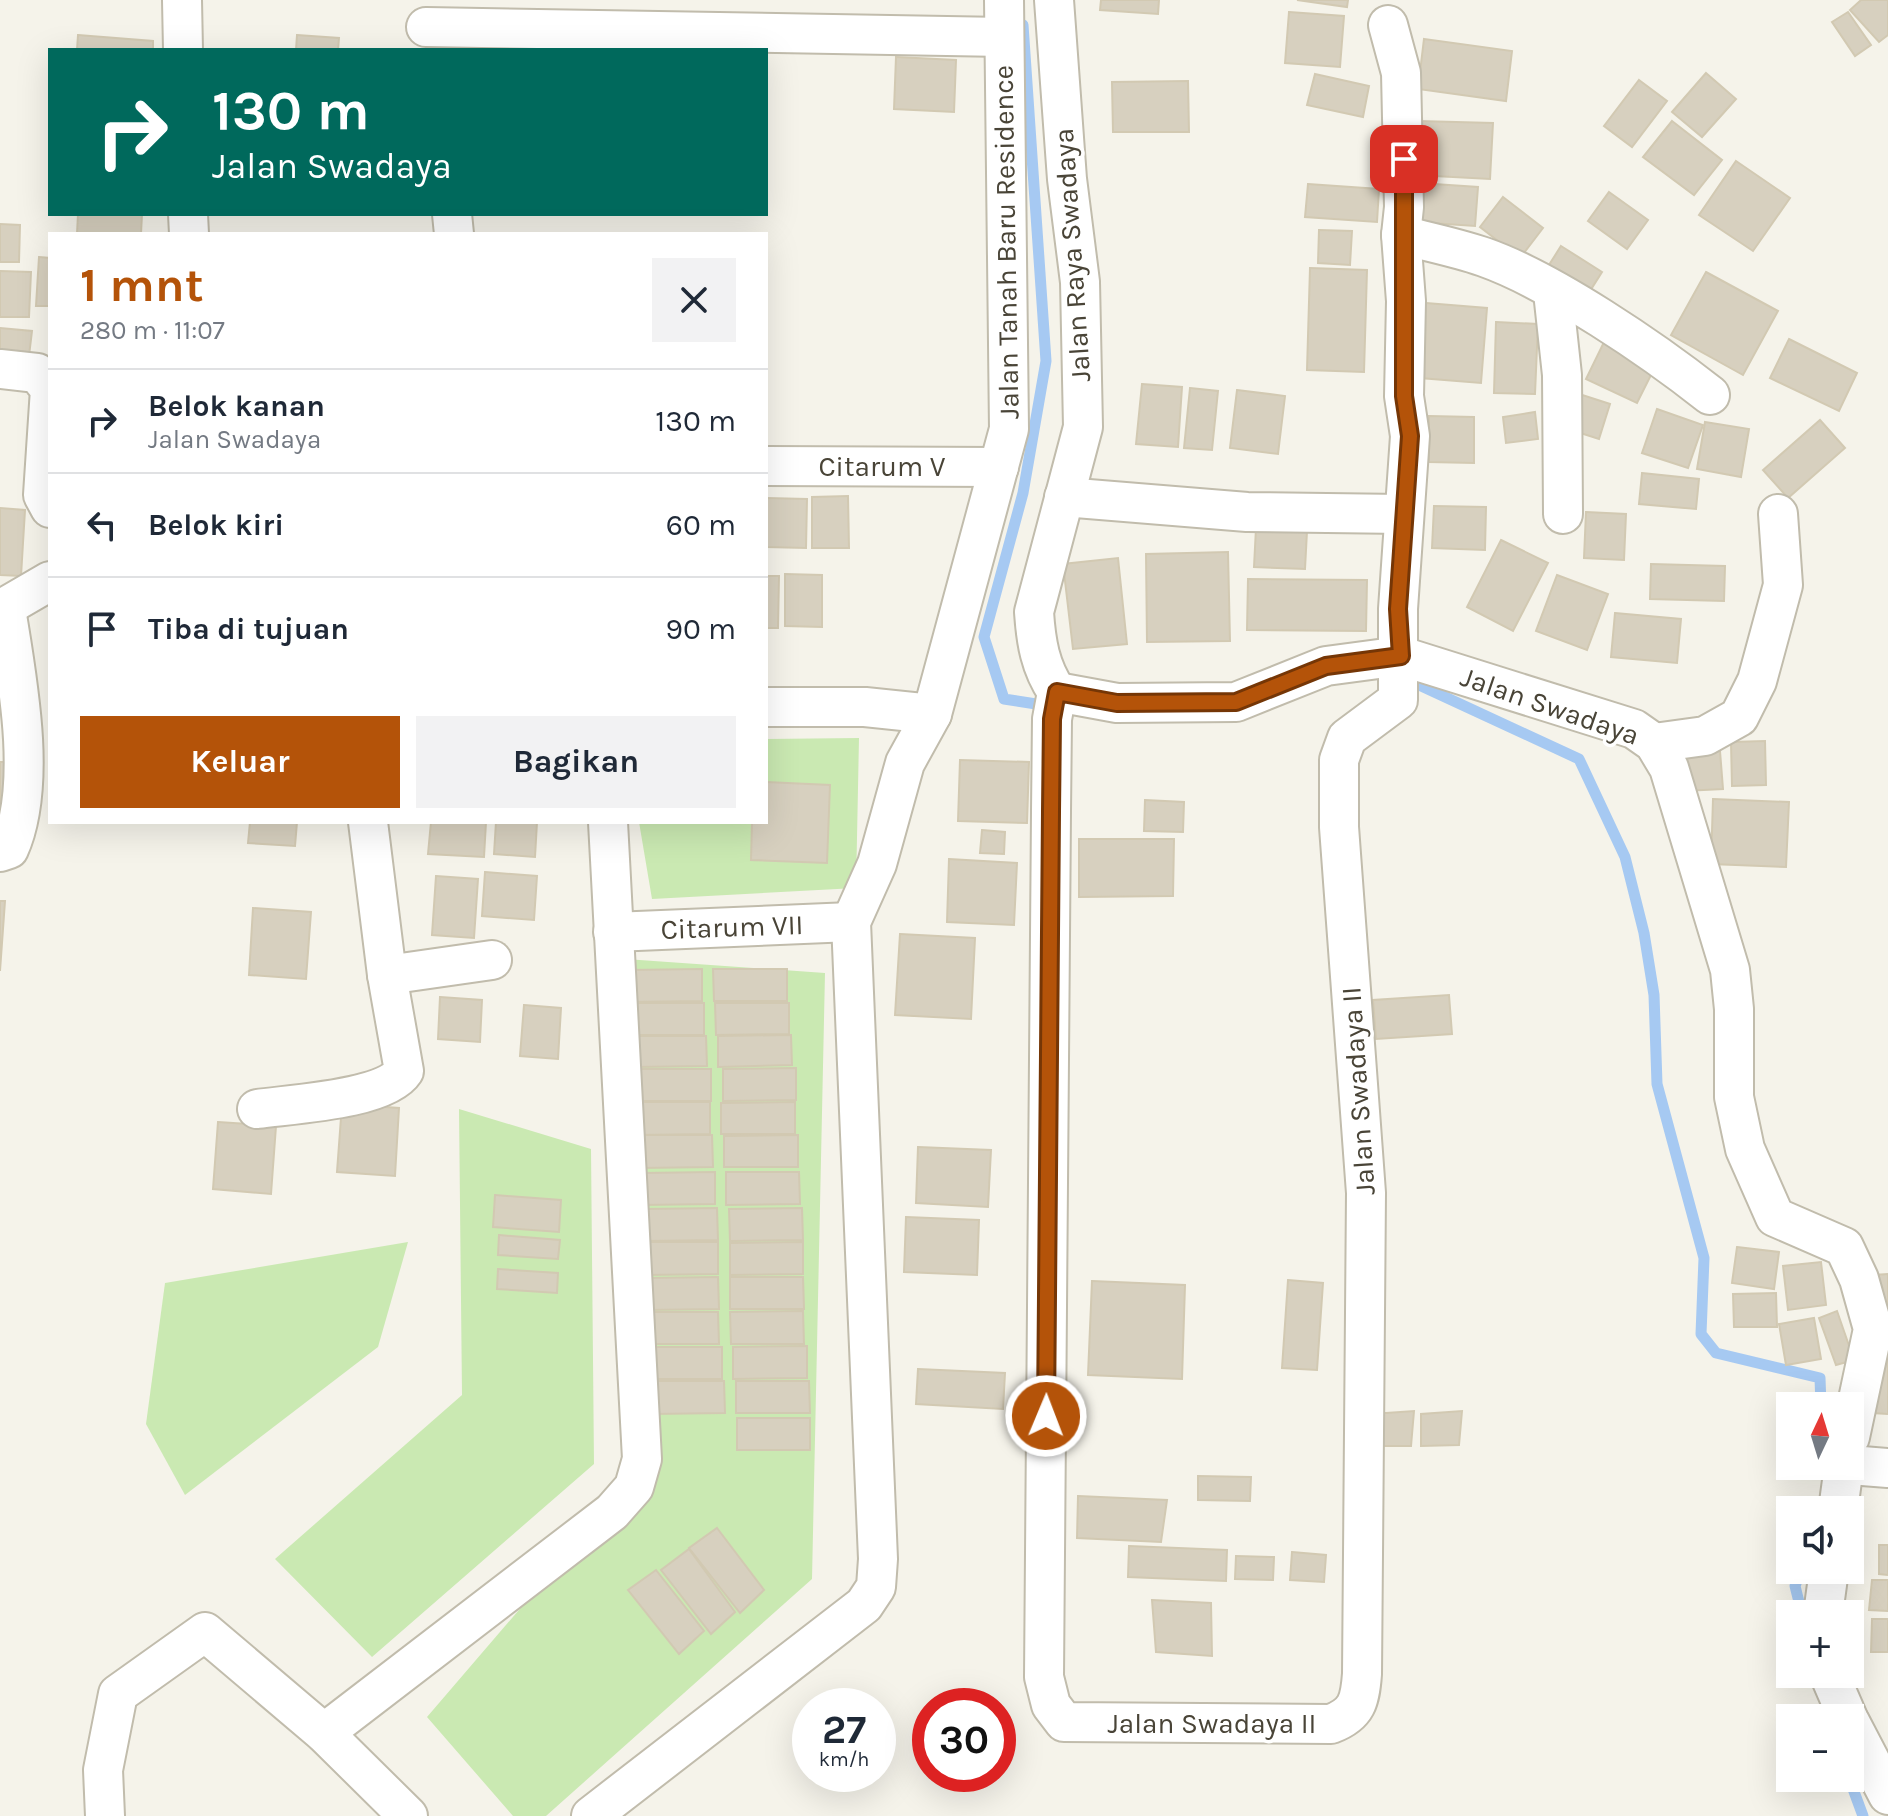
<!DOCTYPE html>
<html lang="id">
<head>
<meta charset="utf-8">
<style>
	:root { --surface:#fff; --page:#f2f2f3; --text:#1f2937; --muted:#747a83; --line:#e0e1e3; --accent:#b45309 }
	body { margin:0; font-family:Karla,sans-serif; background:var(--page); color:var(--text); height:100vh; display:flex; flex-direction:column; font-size:30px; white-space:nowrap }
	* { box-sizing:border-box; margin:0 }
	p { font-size:26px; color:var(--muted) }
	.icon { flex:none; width:44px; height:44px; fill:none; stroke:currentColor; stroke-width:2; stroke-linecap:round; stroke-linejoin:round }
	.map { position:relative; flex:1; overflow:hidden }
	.sheet { position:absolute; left:48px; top:232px; width:720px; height:592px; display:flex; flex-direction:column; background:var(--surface); border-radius:0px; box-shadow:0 8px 32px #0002 }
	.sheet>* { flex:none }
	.top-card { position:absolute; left:48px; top:48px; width:720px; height:168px; border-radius:0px; box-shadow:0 8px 32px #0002; background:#00695c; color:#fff; overflow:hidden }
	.needle { width:52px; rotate:4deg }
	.tools { position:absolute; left:1776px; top:1392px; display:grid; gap:16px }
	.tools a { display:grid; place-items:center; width:88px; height:88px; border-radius:0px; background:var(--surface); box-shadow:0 8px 32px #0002; font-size:40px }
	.speed { position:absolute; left:792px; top:1688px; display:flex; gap:16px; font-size:40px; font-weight:700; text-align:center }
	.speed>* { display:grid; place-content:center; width:104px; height:104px; border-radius:50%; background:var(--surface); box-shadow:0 8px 32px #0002; line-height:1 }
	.speed small { font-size:20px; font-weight:400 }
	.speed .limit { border:12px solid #d22; background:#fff; color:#111 }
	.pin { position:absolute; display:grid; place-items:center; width:68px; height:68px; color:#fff; margin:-34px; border-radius:16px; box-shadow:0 4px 12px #0006 }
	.me { position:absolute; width:88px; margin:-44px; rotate:1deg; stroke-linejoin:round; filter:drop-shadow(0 0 6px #0008) }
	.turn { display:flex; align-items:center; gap:28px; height:168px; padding:0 32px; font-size:36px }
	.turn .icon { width:104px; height:104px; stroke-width:2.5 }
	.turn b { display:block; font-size:56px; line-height:68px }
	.round { display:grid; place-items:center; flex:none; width:84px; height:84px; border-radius:0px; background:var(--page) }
	.overview { display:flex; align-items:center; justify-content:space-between; height:136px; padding:0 32px }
	h1 { font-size:48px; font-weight:700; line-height:60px; color:var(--accent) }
	.primary-button { display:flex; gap:16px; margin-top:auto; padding:16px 32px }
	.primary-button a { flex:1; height:92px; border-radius:0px; background:var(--accent); color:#fff; font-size:32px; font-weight:700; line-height:92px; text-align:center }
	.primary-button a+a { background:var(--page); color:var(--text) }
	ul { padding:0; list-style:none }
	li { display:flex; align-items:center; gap:24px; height:104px; padding:0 32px; border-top:2px solid var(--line) }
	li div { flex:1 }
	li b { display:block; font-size:30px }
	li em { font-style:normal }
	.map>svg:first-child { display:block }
	.green { fill:#cae9b2 }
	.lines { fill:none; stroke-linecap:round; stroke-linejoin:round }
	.stream { stroke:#a6c9f2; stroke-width:11 }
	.building { fill:#d7d0bf; stroke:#d2c9b2; stroke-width:2 }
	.minor-casing { stroke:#c1bcac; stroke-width:42 }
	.minor { stroke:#fff; stroke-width:38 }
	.route-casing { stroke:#753606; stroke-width:20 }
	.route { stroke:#b45309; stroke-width:14 }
	.labels { text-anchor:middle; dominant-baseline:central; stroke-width:7; stroke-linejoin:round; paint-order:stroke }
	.street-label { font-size:28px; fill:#494437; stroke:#fff }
</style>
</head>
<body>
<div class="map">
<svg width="1888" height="1816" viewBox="0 0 1888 1816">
	<rect width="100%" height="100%" fill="#f5f3ea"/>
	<g class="green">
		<polygon points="859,738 856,888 652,899 639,822 766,822 766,739"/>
		<polygon points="611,958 825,973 812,1579 546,1816 513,1816 427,1717 639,1470"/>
		<polygon points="459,1109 591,1149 594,1464 372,1657 275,1559 462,1395"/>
		<polygon points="408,1242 378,1347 185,1495 146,1424 165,1283"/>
	</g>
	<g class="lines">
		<g class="stream">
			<polyline points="1023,25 1046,361 1023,493 984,637 1004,699 1049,706"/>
			<polyline points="1404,678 1579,759 1625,857 1644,933 1654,995 1657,1084 1704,1258 1701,1334 1716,1353 1820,1378 1821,1406"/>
			<polyline points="1801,1570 1795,1586 1802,1614"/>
			<polyline points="1849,1778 1863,1816"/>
		</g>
	</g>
	<g class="building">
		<polygon points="1101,0 1159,0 1158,14 1100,10"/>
		<polygon points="1297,0 1348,0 1347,7"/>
		<polygon points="1861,0 1888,0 1888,35 1879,42 1850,10"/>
		<polygon points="1289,12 1344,16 1340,67 1285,63"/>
		<polygon points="1848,12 1871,45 1855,56 1832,22"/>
		<polygon points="78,35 153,41 153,50 77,50"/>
		<polygon points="297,35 339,38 338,50 296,50"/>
		<polygon points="1424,39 1512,51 1506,101 1418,89"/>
		<polygon points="896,57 956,60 954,112 894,109"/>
		<polygon points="1706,73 1736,99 1702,137 1672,112"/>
		<polygon points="1315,74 1369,86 1363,117 1307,105"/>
		<polygon points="1639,80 1667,101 1632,147 1604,126"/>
		<polygon points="1188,81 1189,132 1113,132 1112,82"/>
		<polygon points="1418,121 1493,123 1490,179 1416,175"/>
		<polygon points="1672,121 1722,160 1694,195 1643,157"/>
		<polygon points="1736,161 1790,198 1753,251 1699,215"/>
		<polygon points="1419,183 1478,187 1475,226 1416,222"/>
		<polygon points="1308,184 1379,189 1377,222 1305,217"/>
		<polygon points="1609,192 1648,220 1627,249 1588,221"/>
		<polygon points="1503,197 1543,228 1520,258 1480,227"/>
		<polygon points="78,214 142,214 141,234 77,234"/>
		<polygon points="0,224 20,225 19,262 0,262"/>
		<polygon points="1319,230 1352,231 1350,265 1318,263"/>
		<polygon points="1561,246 1602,272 1583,302 1542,276"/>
		<polygon points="39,257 50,258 50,306 36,306"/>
		<polygon points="1310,268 1367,270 1364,372 1307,370"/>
		<polygon points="0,271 31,272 29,317 0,317"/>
		<polygon points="1706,272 1778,311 1743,375 1671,335"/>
		<polygon points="1426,303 1487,308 1481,383 1420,378"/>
		<polygon points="1496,322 1538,324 1535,394 1494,393"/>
		<polygon points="0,328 32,331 29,356 0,353"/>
		<polygon points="1789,339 1857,373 1839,411 1770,378"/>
		<polygon points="1604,342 1655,367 1637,403 1586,379"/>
		<polygon points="1142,384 1182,387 1178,447 1136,444"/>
		<polygon points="1190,388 1218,391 1212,450 1184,448"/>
		<polygon points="1237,390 1285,396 1278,454 1230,448"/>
		<polygon points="1576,393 1610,404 1599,439 1565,428"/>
		<polygon points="1657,409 1703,425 1688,468 1642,453"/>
		<polygon points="1535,412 1538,439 1506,443 1503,417"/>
		<polygon points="1429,416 1474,417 1474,463 1429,462"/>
		<polygon points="1820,420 1845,448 1788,498 1763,470"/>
		<polygon points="1705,422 1749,429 1741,477 1697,469"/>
		<polygon points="1642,473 1699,479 1696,509 1639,504"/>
		<polygon points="848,496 849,548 812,548 812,497"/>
		<polygon points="766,498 807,499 806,548 766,547"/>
		<polygon points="1434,506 1486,507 1485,550 1432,548"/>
		<polygon points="0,508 25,510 21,576 0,575"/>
		<polygon points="1586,512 1626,514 1624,560 1584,558"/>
		<polygon points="1256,528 1307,531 1305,569 1254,567"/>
		<polygon points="1501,540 1548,563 1513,631 1467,607"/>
		<polygon points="1228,552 1230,641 1147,642 1146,554"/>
		<polygon points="1118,558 1127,644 1073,649 1063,564"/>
		<polygon points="1651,564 1725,566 1724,601 1650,599"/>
		<polygon points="785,574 822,575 822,627 785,626"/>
		<polygon points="1557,575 1608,594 1587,650 1536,631"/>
		<polygon points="766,576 779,576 778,628 766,628"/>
		<polygon points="1248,579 1367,580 1366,631 1247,630"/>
		<polygon points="1615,613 1681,619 1677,663 1611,657"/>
		<polygon points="1765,741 1766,785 1732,786 1731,742"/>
		<polygon points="1720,751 1723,789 1684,791 1682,753"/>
		<polygon points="960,760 1029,762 1027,823 958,821"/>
		<polygon points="0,762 8,762 0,818"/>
		<polygon points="766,782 830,785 827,863 751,860 752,822 766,822"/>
		<polygon points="1713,799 1789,802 1786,867 1711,864"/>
		<polygon points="1145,800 1184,802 1183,832 1144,831"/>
		<polygon points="250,822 297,822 295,846 248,843"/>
		<polygon points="431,822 486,822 484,857 428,854"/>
		<polygon points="496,822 537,822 535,857 494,854"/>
		<polygon points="982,830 1005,832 1004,854 980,853"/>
		<polygon points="1079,839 1174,839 1173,896 1079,897"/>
		<polygon points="949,859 1017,863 1014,925 947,922"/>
		<polygon points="485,872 537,876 534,920 482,916"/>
		<polygon points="436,876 478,879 474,938 432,935"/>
		<polygon points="0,901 5,901 0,971"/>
		<polygon points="253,908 311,912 306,979 249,975"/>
		<polygon points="900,934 975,938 971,1019 895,1015"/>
		<polygon points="702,969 702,1001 629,1002 629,970"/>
		<polygon points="713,969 787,969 787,1001 714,1001"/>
		<polygon points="1449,995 1452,1034 1376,1039 1373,1000"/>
		<polygon points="440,997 482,1000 480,1042 438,1039"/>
		<polygon points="630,1003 704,1003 704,1035 631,1035"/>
		<polygon points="715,1003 789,1003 789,1034 716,1035"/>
		<polygon points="524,1005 561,1008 558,1059 520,1056"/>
		<polygon points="791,1035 792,1065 718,1067 718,1036"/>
		<polygon points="633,1036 706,1036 707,1066 633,1067"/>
		<polygon points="796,1068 796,1100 723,1101 723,1069"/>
		<rect x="638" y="1069" width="73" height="32"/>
		<polygon points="636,1102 710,1102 710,1134 636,1135"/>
		<polygon points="795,1102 795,1134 721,1134 721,1103"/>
		<polygon points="342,1104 399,1108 395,1176 337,1172"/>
		<polygon points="218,1122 276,1126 271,1194 213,1189"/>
		<polygon points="639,1135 712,1135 713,1167 639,1168"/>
		<polygon points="798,1135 798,1167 724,1167 724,1136"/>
		<polygon points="918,1147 991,1150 988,1207 916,1203"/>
		<polygon points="715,1172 715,1204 641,1205 641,1173"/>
		<polygon points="726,1172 799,1172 800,1204 726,1205"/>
		<polygon points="495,1195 561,1200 559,1232 493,1227"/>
		<polygon points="717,1208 718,1240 645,1241 644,1209"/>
		<polygon points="802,1208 803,1240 730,1241 729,1209"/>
		<polygon points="906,1217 979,1220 977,1275 904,1272"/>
		<polygon points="499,1235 560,1240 558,1259 498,1255"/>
		<polygon points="644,1242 718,1242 718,1274 645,1275"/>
		<polygon points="803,1242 803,1274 730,1275 730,1243"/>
		<polygon points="1737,1247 1779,1252 1774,1289 1732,1283"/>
		<polygon points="1821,1262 1826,1305 1788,1310 1783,1266"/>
		<polygon points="498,1269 558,1273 557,1293 497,1289"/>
		<polygon points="1888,1274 1888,1317 1874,1275"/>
		<polygon points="718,1277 719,1309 645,1310 645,1278"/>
		<polygon points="730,1277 803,1277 804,1309 730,1309"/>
		<polygon points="1288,1280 1323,1283 1317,1370 1282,1368"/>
		<polygon points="1092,1281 1185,1285 1182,1379 1088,1375"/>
		<polygon points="1776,1293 1777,1327 1734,1327 1733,1294"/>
		<polygon points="803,1311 804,1344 731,1344 730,1312"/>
		<polygon points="1837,1311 1854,1360 1836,1365 1819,1318"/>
		<polygon points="645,1312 718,1312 719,1344 646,1344"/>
		<polygon points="1814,1318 1821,1359 1786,1365 1779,1324"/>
		<polygon points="1888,1343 1888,1414 1873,1413"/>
		<polygon points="807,1346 807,1378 733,1379 733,1347"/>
		<rect x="648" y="1347" width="74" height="32"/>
		<polygon points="918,1369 1005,1373 1003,1409 916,1404"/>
		<polygon points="651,1381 724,1381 725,1413 651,1414"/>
		<polygon points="736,1381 809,1381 810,1413 736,1413"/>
		<polygon points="1414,1411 1411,1446 1372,1446 1372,1414"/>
		<polygon points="1462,1411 1459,1445 1421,1446 1421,1414"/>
		<rect x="737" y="1418" width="73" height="32"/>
		<polygon points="1198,1476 1251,1477 1250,1501 1198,1500"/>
		<polygon points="1078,1496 1167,1500 1161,1542 1077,1538"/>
		<polygon points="717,1528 764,1590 740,1613 689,1548"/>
		<polygon points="1879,1545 1888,1545 1888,1575 1879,1574"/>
		<polygon points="1129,1546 1227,1550 1226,1581 1128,1577"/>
		<polygon points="689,1549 735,1612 711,1634 661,1570"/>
		<polygon points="1292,1552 1326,1555 1324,1582 1290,1580"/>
		<polygon points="1236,1556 1274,1557 1273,1580 1235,1579"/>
		<polygon points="656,1570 704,1631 679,1654 628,1590"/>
		<polygon points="1872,1580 1888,1580 1888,1611 1869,1610"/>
		<polygon points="1152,1600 1211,1603 1212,1656 1156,1652"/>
		<polygon points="1872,1619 1888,1619 1888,1652 1871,1652"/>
	</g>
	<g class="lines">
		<g class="minor-casing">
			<g id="minor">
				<polyline points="182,0 183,50"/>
				<path d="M1054,0L1067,179L1080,282L1083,427L1034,612C1036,642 1040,667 1057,692"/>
				<polyline points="426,27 1004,37"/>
				<polyline points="188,214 189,234"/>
				<polyline points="452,214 454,234"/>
				<path d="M1401,235C1429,242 1458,248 1484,257C1552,281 1653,350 1710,395"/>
				<polyline points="1553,292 1562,375 1563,514"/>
				<polyline points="0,369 37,373 50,389 43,495 50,508"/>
				<polyline points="766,466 999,467"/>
				<polyline points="1064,497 1247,512 1403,514"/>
				<polyline points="0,610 50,581"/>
				<path d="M1057,692L1052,719L1051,812L1044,1677L1051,1705L1064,1722L1331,1724C1357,1714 1360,1701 1362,1674L1366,1193L1339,827V760L1347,738L1398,700V609L1410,436L1404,396L1406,301L1401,235L1404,207L1401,73L1388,25"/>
				<polyline points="1057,692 1117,703 1236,702 1326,666 1401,656 1634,729 1654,743 1669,768 1730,970 1734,1009 1734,1097 1745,1149 1775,1217 1844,1247 1859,1279 1873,1329 1850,1437"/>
				<polyline points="766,707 865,707 932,714"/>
				<polyline points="1654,743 1705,736 1739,717 1757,681 1783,585 1778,514"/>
				<path d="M0,852L9,849C38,785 17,677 6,609"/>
				<polyline points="613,932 851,922"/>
				<polyline points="387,975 492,960"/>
				<path d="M257,1109C292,1104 385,1100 404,1071L387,975L368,822"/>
				<polyline points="1850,1465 1888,1468"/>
				<polyline points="1838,1510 1844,1466"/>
				<polyline points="1823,1614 1829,1570"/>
				<polyline points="1829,1674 1848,1718"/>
				<polyline points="1850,1722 1888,1795"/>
				<polyline points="324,1733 612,1512 634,1487 642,1459 608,822"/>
				<polyline points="105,1816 103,1770 118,1694 205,1632 324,1733 408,1816"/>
				<polyline points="591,1816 864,1605 876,1587 878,1559 851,922 877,864 905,763 932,714 1009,429 1004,0"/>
			</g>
		</g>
		<use href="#minor" class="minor"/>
	</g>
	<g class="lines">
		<g class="route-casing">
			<polyline id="route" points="1046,1416 1051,812 1052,719 1057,692 1117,703 1236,702 1326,666 1401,656 1398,609 1410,436 1404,396 1404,159"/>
		</g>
		<use href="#route" class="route"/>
	</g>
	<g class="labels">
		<g class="street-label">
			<text transform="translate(1006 242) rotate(-91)">Jalan Tanah Baru Residence</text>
			<text transform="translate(1072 255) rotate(-94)">Jalan Raya Swadaya</text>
			<text x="882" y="466">Citarum V</text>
			<text transform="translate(1550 706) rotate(19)">Jalan Swadaya</text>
			<text transform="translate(732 927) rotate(-2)">Citarum VII</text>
			<text transform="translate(1358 1091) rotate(-94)">Jalan Swadaya II</text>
			<text x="1212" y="1723">Jalan Swadaya II</text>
		</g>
	</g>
</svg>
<div class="tools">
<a><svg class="needle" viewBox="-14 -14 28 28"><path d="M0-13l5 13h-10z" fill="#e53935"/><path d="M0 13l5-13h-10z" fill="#747a83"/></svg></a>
<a><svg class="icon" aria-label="sound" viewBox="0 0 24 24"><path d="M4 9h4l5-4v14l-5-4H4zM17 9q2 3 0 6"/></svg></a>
<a>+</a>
<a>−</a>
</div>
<div class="speed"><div>27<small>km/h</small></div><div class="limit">30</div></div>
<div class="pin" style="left:1404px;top:159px;background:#d93025"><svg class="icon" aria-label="arrive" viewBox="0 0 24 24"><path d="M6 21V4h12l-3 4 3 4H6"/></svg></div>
<svg class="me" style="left:1046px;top:1416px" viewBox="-20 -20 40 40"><circle r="17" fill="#b45309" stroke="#fff" stroke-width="3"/><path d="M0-11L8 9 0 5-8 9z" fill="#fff"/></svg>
<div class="top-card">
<div class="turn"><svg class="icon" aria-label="right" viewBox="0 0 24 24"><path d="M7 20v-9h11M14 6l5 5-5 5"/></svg><div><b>130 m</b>Jalan Swadaya</div></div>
</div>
<section class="sheet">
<div class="overview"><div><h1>1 mnt</h1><p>280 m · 11:07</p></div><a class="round"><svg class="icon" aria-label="close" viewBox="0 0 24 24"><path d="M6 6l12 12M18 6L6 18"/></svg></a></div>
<ul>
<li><svg class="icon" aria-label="right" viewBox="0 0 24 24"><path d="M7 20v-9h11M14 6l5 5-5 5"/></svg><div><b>Belok kanan</b><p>Jalan Swadaya</p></div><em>130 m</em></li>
<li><svg class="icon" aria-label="left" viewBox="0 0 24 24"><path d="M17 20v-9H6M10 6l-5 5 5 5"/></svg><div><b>Belok kiri</b></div><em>60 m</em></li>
<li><svg class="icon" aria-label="arrive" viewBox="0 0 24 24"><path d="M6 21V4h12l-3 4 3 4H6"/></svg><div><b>Tiba di tujuan</b></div><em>90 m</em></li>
</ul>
<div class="primary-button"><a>Keluar</a><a>Bagikan</a></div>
</section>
</div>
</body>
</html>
